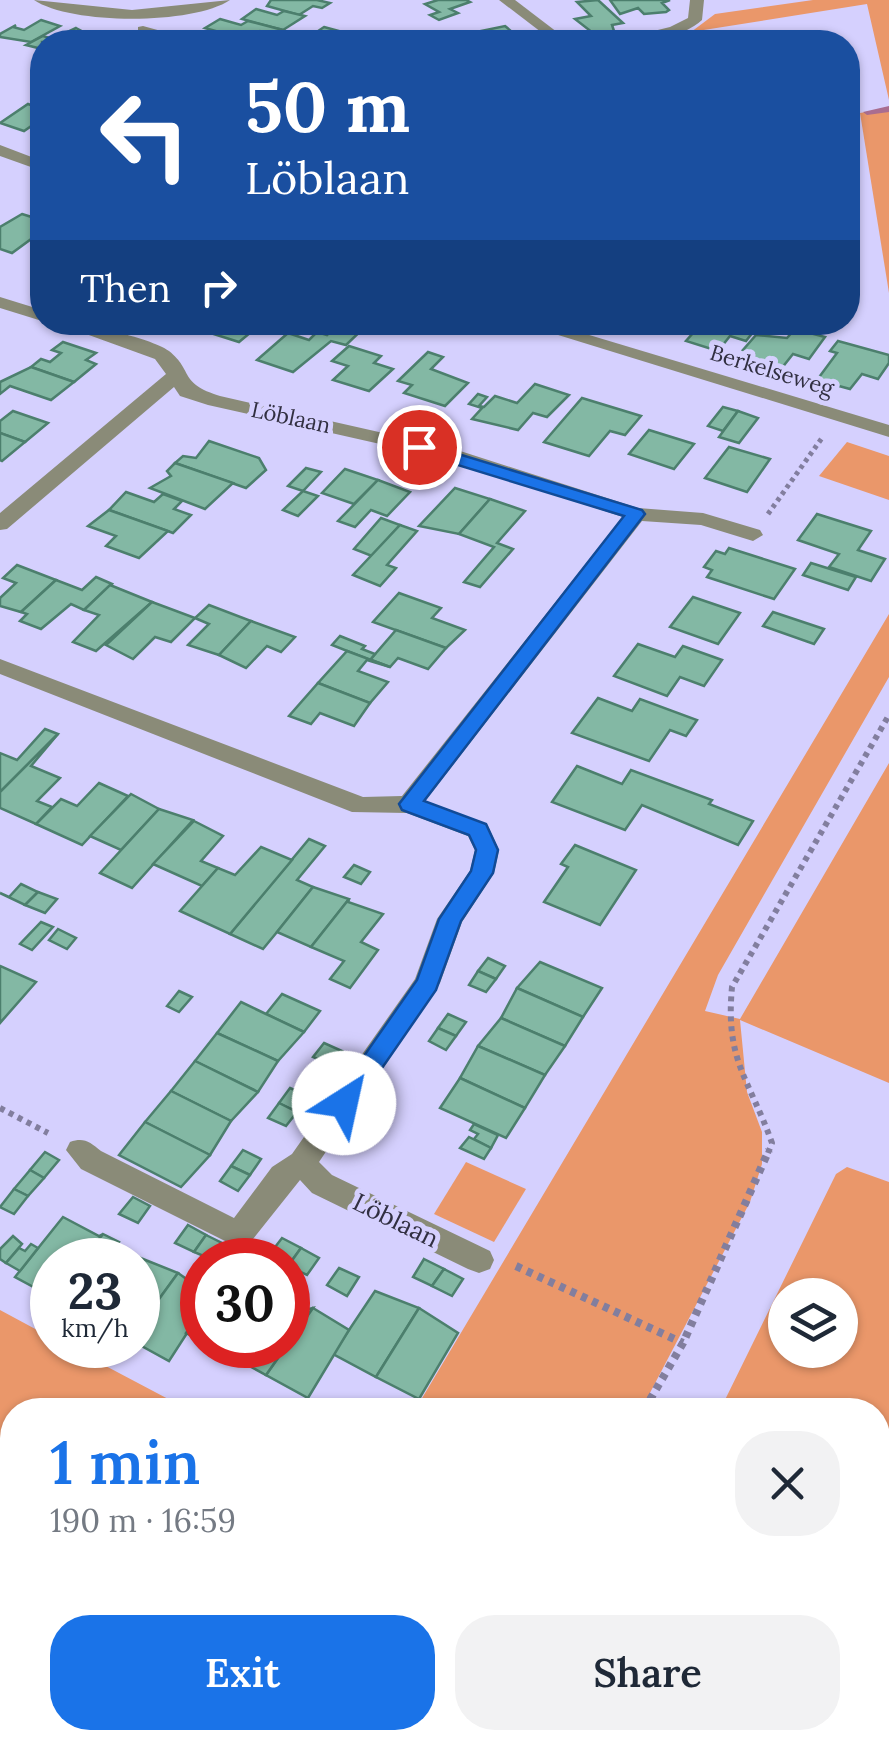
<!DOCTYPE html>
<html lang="en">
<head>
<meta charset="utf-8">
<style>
	:root { --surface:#fff; --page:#f2f2f3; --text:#1f2937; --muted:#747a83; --accent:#1a73e8 }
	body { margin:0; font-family:Lora,serif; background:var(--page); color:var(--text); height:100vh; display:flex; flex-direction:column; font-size:38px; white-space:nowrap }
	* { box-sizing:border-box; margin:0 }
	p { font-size:32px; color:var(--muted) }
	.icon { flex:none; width:55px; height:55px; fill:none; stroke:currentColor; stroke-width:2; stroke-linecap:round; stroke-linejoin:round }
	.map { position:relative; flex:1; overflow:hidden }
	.side { position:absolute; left:0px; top:1398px; width:890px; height:352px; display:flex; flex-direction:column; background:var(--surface); border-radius:40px 40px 0 0; box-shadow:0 2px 8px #0004 }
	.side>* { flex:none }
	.hud { position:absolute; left:30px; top:30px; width:830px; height:305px; border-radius:40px; box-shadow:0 2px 8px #0004; background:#1a4fa0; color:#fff; overflow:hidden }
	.tools { position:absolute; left:768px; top:1278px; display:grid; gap:20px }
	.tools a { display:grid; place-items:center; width:90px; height:90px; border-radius:50%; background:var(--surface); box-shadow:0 2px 8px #0004; font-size:50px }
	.speed { position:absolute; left:30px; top:1238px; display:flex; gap:20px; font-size:50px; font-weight:700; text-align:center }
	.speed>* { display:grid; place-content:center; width:130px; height:130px; border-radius:50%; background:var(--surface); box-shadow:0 2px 8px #0004; line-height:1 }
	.speed small { font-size:25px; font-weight:400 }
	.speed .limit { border:15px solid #d22; background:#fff; color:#111 }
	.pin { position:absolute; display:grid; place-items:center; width:85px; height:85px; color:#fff; margin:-42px; border:5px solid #fff; border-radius:50%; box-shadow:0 2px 10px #0007 }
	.me { position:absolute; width:110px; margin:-55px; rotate:35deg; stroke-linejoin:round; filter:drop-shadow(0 0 8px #0008) }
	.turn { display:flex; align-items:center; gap:35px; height:210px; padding:0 50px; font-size:45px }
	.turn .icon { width:130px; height:130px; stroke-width:2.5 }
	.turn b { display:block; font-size:70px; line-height:85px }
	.then { display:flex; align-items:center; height:95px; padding:0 50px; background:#0003; gap:20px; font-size:38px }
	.round { display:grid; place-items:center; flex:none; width:105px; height:105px; border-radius:40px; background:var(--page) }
	.overview { display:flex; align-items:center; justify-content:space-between; height:170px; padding:0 50px }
	h1 { font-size:60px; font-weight:600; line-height:75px; color:var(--accent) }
	.primary-button { display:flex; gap:20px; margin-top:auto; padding:20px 50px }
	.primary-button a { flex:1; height:115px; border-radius:40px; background:var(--accent); color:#fff; font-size:40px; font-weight:600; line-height:115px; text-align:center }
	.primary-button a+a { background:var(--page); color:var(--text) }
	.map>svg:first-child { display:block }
	.green { fill:#ea976a; fill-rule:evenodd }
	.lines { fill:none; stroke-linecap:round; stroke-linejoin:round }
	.stream { fill:#a96d90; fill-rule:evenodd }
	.building { fill:#83b8a4; stroke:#4c7f6d; stroke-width:2.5 }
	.path-far2 { stroke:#827e9e; stroke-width:5; stroke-dasharray:4 4; stroke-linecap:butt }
	.path-far1 { stroke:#827e9e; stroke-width:6; stroke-dasharray:5 5; stroke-linecap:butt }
	.path { stroke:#827e9e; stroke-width:8; stroke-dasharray:6 6; stroke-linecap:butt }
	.minor { fill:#8a8b78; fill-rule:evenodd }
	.route { fill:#1a73e8; stroke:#114b97; stroke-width:2.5 }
	.labels { text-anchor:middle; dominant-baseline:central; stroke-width:10; stroke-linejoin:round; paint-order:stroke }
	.far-street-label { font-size:22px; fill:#312f41; stroke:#d5d0fe }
	.street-label { font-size:25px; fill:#312f41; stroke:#d5d0fe }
</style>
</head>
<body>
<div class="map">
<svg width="889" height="1748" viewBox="0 0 889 1748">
	<rect width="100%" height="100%" fill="#d5d0fe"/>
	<g class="green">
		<polygon points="813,0 889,0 889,100 867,4 691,32 715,14"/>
		<polygon points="889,108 889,293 860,113"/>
		<polygon points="847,442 889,456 889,500 819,476"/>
		<polygon points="889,614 889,677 718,975 705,1011 740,1019 889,763 889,1083 740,1020 747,1092 762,1132 762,1164 750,1202 641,1410 415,1410"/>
		<polygon points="466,1162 526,1189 494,1242 434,1214"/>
		<path d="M847,1167L889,1182V1748H549L554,1738H878V1410H720L836,1174ZM785,1295H840V1350H785Z"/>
		<polygon points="0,1310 52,1338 52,1345 66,1345 189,1410 12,1410 12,1588 0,1606"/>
		<polygon points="41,1738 280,1738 273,1748 34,1748"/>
	</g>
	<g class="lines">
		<polygon class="stream" points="889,106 889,112 867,115 863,112"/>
	</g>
	<g class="building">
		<polygon points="271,0 317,0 330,3 322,8 313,6 299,15 267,6"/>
		<polygon points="438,0 466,0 470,2 450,9 458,13 439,20 430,15 439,12 425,4"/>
		<polygon points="598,0 623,23 612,25 614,31 593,33 575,19 591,16 577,2"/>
		<polygon points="610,0 670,0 662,3 669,10 666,12 644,14 638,8 620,14"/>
		<polygon points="256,9 277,15 284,11 305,16 283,30 242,19"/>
		<polygon points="220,19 241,25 248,21 283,30 275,35 260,31 247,40 205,28"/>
		<polygon points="41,20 60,26 31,42 0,37 0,34 16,25 13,27 24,30"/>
		<polygon points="505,26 524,42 437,42 457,36"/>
		<polygon points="324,27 339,31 331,37 347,41 302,42"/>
		<polygon points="76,28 89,35 76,42 42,42 42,53 42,49 26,45 43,36 53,39"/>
		<polygon points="28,104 42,109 42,131 30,127 24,131 0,123"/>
		<polygon points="22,214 38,219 42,215 42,231 12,253 0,249 0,227"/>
		<polygon points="214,322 283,322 272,332 257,327 239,342 204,331"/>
		<polygon points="341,322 370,322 346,345 331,341 293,372 257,360 288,333 309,340 317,332 327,335"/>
		<polygon points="702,323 759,322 760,323 746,341 730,336 718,351 686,341"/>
		<polygon points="795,329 825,337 809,359 793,354 781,369 749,360 754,354 743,350 756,335 787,338"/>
		<polygon points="838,341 889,355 889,363 878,379 862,374 850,389 817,380 837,353 830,351"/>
		<polygon points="63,342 96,353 86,360 96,364 74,382 31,367 41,359 50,362 61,353 52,350"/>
		<polygon points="349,346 381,356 374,363 393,369 369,391 333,380 348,366 332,361"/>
		<polygon points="428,352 443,357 431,369 468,383 445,406 404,393 412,385 398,381"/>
		<polygon points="31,367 74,382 51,400 10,386 0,394 0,382"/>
		<polygon points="535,384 569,395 547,417 533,413 518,430 472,419 482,408 469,404 478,394 487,397 479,406 484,407 495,396 517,403"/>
		<polygon points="582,398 641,416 625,435 610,431 589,456 544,442"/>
		<polygon points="723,407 738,411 723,431 708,426"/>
		<polygon points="13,411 48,423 25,442 0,433 0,421"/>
		<polygon points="738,411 758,418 739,443 719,437"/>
		<polygon points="649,430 694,444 674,469 629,454"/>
		<polygon points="0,433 25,442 2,461 0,460"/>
		<polygon points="209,441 259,458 266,470 246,488 175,463 183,456 196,458"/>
		<polygon points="729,447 770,459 747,492 705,478"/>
		<polygon points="175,463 233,483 205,509 150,488 171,476 167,471"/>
		<polygon points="306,468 321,472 303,491 288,486"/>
		<polygon points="345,469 378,480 354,504 322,493"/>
		<polygon points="378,480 410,492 387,516 371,510 355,527 338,521"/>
		<polygon points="455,488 490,499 459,534 419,526"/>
		<polygon points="303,491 318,496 298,516 283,510"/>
		<polygon points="126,492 154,502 163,494 182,501 174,509 191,515 173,533 109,510"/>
		<polygon points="490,499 525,511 497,543 513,549 480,587 464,582 494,547 459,534"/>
		<polygon points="109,510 154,526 168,531 139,558 106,546 116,536 88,526"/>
		<polygon points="817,514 871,531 858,550 885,559 871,581 829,567 839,554 798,540"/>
		<polygon points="381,518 400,525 372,556 354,549"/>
		<polygon points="400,525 417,531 387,565 396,568 380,586 353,575"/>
		<polygon points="729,548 795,569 774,599 707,577 712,570 704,567 716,551 725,554"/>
		<polygon points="811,563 856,577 848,590 803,575"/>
		<polygon points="17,565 56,580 21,612 0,606 0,598 16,583 3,578"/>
		<polygon points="96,577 112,584 84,610 71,604 41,629 20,621 27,614 21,612 56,580 82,590"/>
		<polygon points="110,585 152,602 96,651 73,642 99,615 84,610"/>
		<polygon points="399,593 441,608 432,618 465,630 446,648 373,622"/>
		<polygon points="693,597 740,613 718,644 670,627"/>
		<polygon points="152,602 195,618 171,642 155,637 133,659 106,645"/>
		<polygon points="209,605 251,621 219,655 188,645 209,624 195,618"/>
		<polygon points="773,612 824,629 814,644 763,626"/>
		<polygon points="251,621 295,637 281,652 267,646 246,668 219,655"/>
		<polygon points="396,630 446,648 428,669 398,658 390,667 347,651 370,660"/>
		<polygon points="340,636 365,646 362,649 375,654 370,660 332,645"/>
		<polygon points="638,644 675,657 683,646 722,660 704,686 680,677 667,696 614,676"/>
		<polygon points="347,651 390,667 367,660 358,671 388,682 370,703 318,683"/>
		<polygon points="318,683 370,703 354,726 320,713 311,724 289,716"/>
		<polygon points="598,698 632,711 640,699 697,720 686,736 670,730 649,761 572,733"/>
		<polygon points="45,729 58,734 0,792 0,753 17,760"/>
		<polygon points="58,734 31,766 60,778 37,801 52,807 36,824 0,808 0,792"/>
		<polygon points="577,766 622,784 631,770 712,800 709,804 753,821 738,845 642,805 625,830 552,802"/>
		<polygon points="99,783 128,796 82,845 36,824 61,799 77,806"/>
		<polygon points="131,794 159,809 121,850 90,836"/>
		<polygon points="159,809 193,820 132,888 100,873"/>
		<polygon points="194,821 223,836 201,861 218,868 202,886 153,864"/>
		<polygon points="309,839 325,846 297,880 313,887 277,932 263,949 230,934"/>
		<polygon points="575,845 636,870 600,925 544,902 568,867 561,864"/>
		<polygon points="261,847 292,860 230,934 180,911 218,868 235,875"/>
		<polygon points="354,865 370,872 361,884 344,877"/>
		<polygon points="21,884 38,892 25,905 0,893 9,897"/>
		<polygon points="313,887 349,899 311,947 277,932"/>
		<polygon points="38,892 57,899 45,913 25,905"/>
		<polygon points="349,899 348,902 383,914 361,942 378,950 350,988 330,979 344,961 311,947"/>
		<polygon points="41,922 53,927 32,950 20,944"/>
		<polygon points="58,929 76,938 67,949 49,940"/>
		<polygon points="488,958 505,966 496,979 478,971"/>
		<polygon points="540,962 602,988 583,1017 517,988"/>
		<polygon points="0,966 36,982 0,1023"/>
		<polygon points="478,971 496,979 486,992 469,985"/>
		<polygon points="517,988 583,1017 565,1046 501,1018"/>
		<polygon points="179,991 192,997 179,1012 167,1006"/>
		<polygon points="282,994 320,1011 304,1032 266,1014"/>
		<polygon points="241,1002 266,1014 304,1032 278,1061 217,1033"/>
		<polygon points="448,1014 466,1022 456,1036 438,1028"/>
		<polygon points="501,1018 565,1046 545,1075 478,1046"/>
		<polygon points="438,1028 456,1036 446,1050 429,1041"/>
		<polygon points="217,1033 278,1061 258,1092 195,1061"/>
		<polygon points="324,1043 342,1051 331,1065 313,1057"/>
		<polygon points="478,1046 545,1075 525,1108 460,1078"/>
		<polygon points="195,1061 258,1092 231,1121 171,1091"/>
		<polygon points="460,1078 525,1108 506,1138 440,1108"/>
		<polygon points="290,1088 308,1096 297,1112 279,1103"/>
		<polygon points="171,1091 231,1121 210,1155 145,1122"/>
		<polygon points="279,1103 297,1112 286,1126 268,1118"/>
		<polygon points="145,1122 210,1155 181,1187 119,1155"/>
		<polygon points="474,1124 498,1135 491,1148 474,1139 478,1134 470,1130"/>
		<polygon points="469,1137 491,1148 484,1159 460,1148"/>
		<polygon points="243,1150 261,1159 250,1175 231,1166"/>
		<polygon points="45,1152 59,1160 44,1178 30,1170"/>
		<polygon points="231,1166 250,1175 238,1191 220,1181"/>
		<polygon points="30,1170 44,1178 28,1196 14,1189"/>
		<polygon points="14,1189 28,1196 14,1214 0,1207"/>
		<polygon points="133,1197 150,1206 138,1223 119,1214"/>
		<polygon points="63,1217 99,1236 103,1234 83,1260 52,1260 52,1297 15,1277"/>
		<polygon points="188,1225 206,1235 194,1252 175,1243"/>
		<polygon points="103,1234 119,1242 117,1245 138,1257 135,1260 83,1260"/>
		<polygon points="206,1235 224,1244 213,1260 194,1252"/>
		<polygon points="13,1236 22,1244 6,1263 0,1259 0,1249"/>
		<polygon points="282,1238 301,1248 288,1266 288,1260 269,1255"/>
		<polygon points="31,1244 38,1248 20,1271 6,1263 19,1248 25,1251"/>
		<polygon points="301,1248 319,1258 307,1275 288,1266"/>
		<polygon points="138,1257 178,1273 138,1328 135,1260"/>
		<polygon points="424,1259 444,1269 432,1286 413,1277"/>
		<polygon points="339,1268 359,1277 347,1296 327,1285"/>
		<polygon points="444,1269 463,1279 452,1296 432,1286"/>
		<polygon points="178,1273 202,1290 202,1310 169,1361 138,1344 138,1328"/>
		<polygon points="375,1291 419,1308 376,1377 333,1354"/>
		<polygon points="288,1294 288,1298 309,1309 313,1308 288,1344"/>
		<polygon points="313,1308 349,1330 308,1398 266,1375"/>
		<polygon points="419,1308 458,1333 419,1399 376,1377"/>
		<polygon points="202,1310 202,1341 186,1333"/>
		<polygon points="233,1345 287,1345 266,1375 227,1354"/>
	</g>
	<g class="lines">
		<polyline class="path-far2" points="768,514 822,438"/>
		<g class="path-far1">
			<polyline points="0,1108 48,1133"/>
			<path d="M768,1153L772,1143C749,1078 725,1061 732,987L889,715"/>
		</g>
		<g class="path">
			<polyline points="516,1266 683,1343"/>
			<polyline points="644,1410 683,1343 769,1150"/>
			<polyline points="0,1513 12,1538"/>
			<polyline points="0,1643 12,1625"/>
		</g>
		<g class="minor">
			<path d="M34,0L132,10L230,0C193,25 71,25 34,0Z"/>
			<polygon points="499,0 515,0 570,42 554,42"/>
			<path d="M690,0H704L702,20C678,41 639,44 609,42L670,27L688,18Z"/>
			<polygon points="143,26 190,39 192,42 171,42 138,33 138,27"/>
			<polygon points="0,145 42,161 42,171 0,156"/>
			<polygon points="0,297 42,310 42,321 0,308"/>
			<path d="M53,322C77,322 150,337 169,351C194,371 178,383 220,396L454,449L638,508L703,513L760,530L763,535L753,541L701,525L642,521L425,801L487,824L499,850L494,873L462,922L440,983L319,1162L332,1175L490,1251L494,1260L490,1269L479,1273L468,1269L312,1193L300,1180L249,1244L239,1248L81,1169L66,1150L70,1142C84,1137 90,1142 101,1151L234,1218L272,1167L292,1154L415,979L437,919L470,871L475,850L468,836L407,813L352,812L0,674V659L363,797L402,796L623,517L442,458L208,405L180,396L174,387L7,529L0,530V513L166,374L155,359Z"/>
			<polygon points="516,322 546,322 889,425 889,437"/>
		</g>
	</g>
	<polygon class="route" points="419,442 642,510 645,514 424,801 486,824 498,850 493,873 461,921 436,990 353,1110 344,1113 335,1110 331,1103 417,980 439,919 471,871 476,850 469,835 402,810 399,804 624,516 412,451 410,447"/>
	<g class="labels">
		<g class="far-street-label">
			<text transform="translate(772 370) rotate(17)">Berkelseweg</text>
			<text transform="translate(291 417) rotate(12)">Löblaan</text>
		</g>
		<g class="street-label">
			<text transform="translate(396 1220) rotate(26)">Löblaan</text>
		</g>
	</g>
</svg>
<div class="tools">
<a><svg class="icon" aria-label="layers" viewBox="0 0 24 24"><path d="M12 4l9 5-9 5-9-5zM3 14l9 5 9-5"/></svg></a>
</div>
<div class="speed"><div>23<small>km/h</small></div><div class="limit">30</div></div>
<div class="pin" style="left:419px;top:447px;background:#d93025"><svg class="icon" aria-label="arrive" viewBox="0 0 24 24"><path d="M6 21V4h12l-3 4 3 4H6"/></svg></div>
<svg class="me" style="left:344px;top:1103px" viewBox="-20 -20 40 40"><circle r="19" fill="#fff"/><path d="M0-13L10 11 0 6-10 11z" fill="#1a73e8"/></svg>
<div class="hud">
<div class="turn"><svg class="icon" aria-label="left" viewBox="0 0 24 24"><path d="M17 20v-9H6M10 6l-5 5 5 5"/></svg><div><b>50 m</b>Löblaan</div></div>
<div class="then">Then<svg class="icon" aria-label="right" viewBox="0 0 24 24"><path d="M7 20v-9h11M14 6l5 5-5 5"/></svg></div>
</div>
<section class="side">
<div class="overview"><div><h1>1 min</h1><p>190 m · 16:59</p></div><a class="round"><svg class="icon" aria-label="close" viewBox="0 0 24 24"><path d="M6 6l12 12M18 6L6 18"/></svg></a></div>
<div class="primary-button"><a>Exit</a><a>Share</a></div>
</section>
</div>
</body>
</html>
